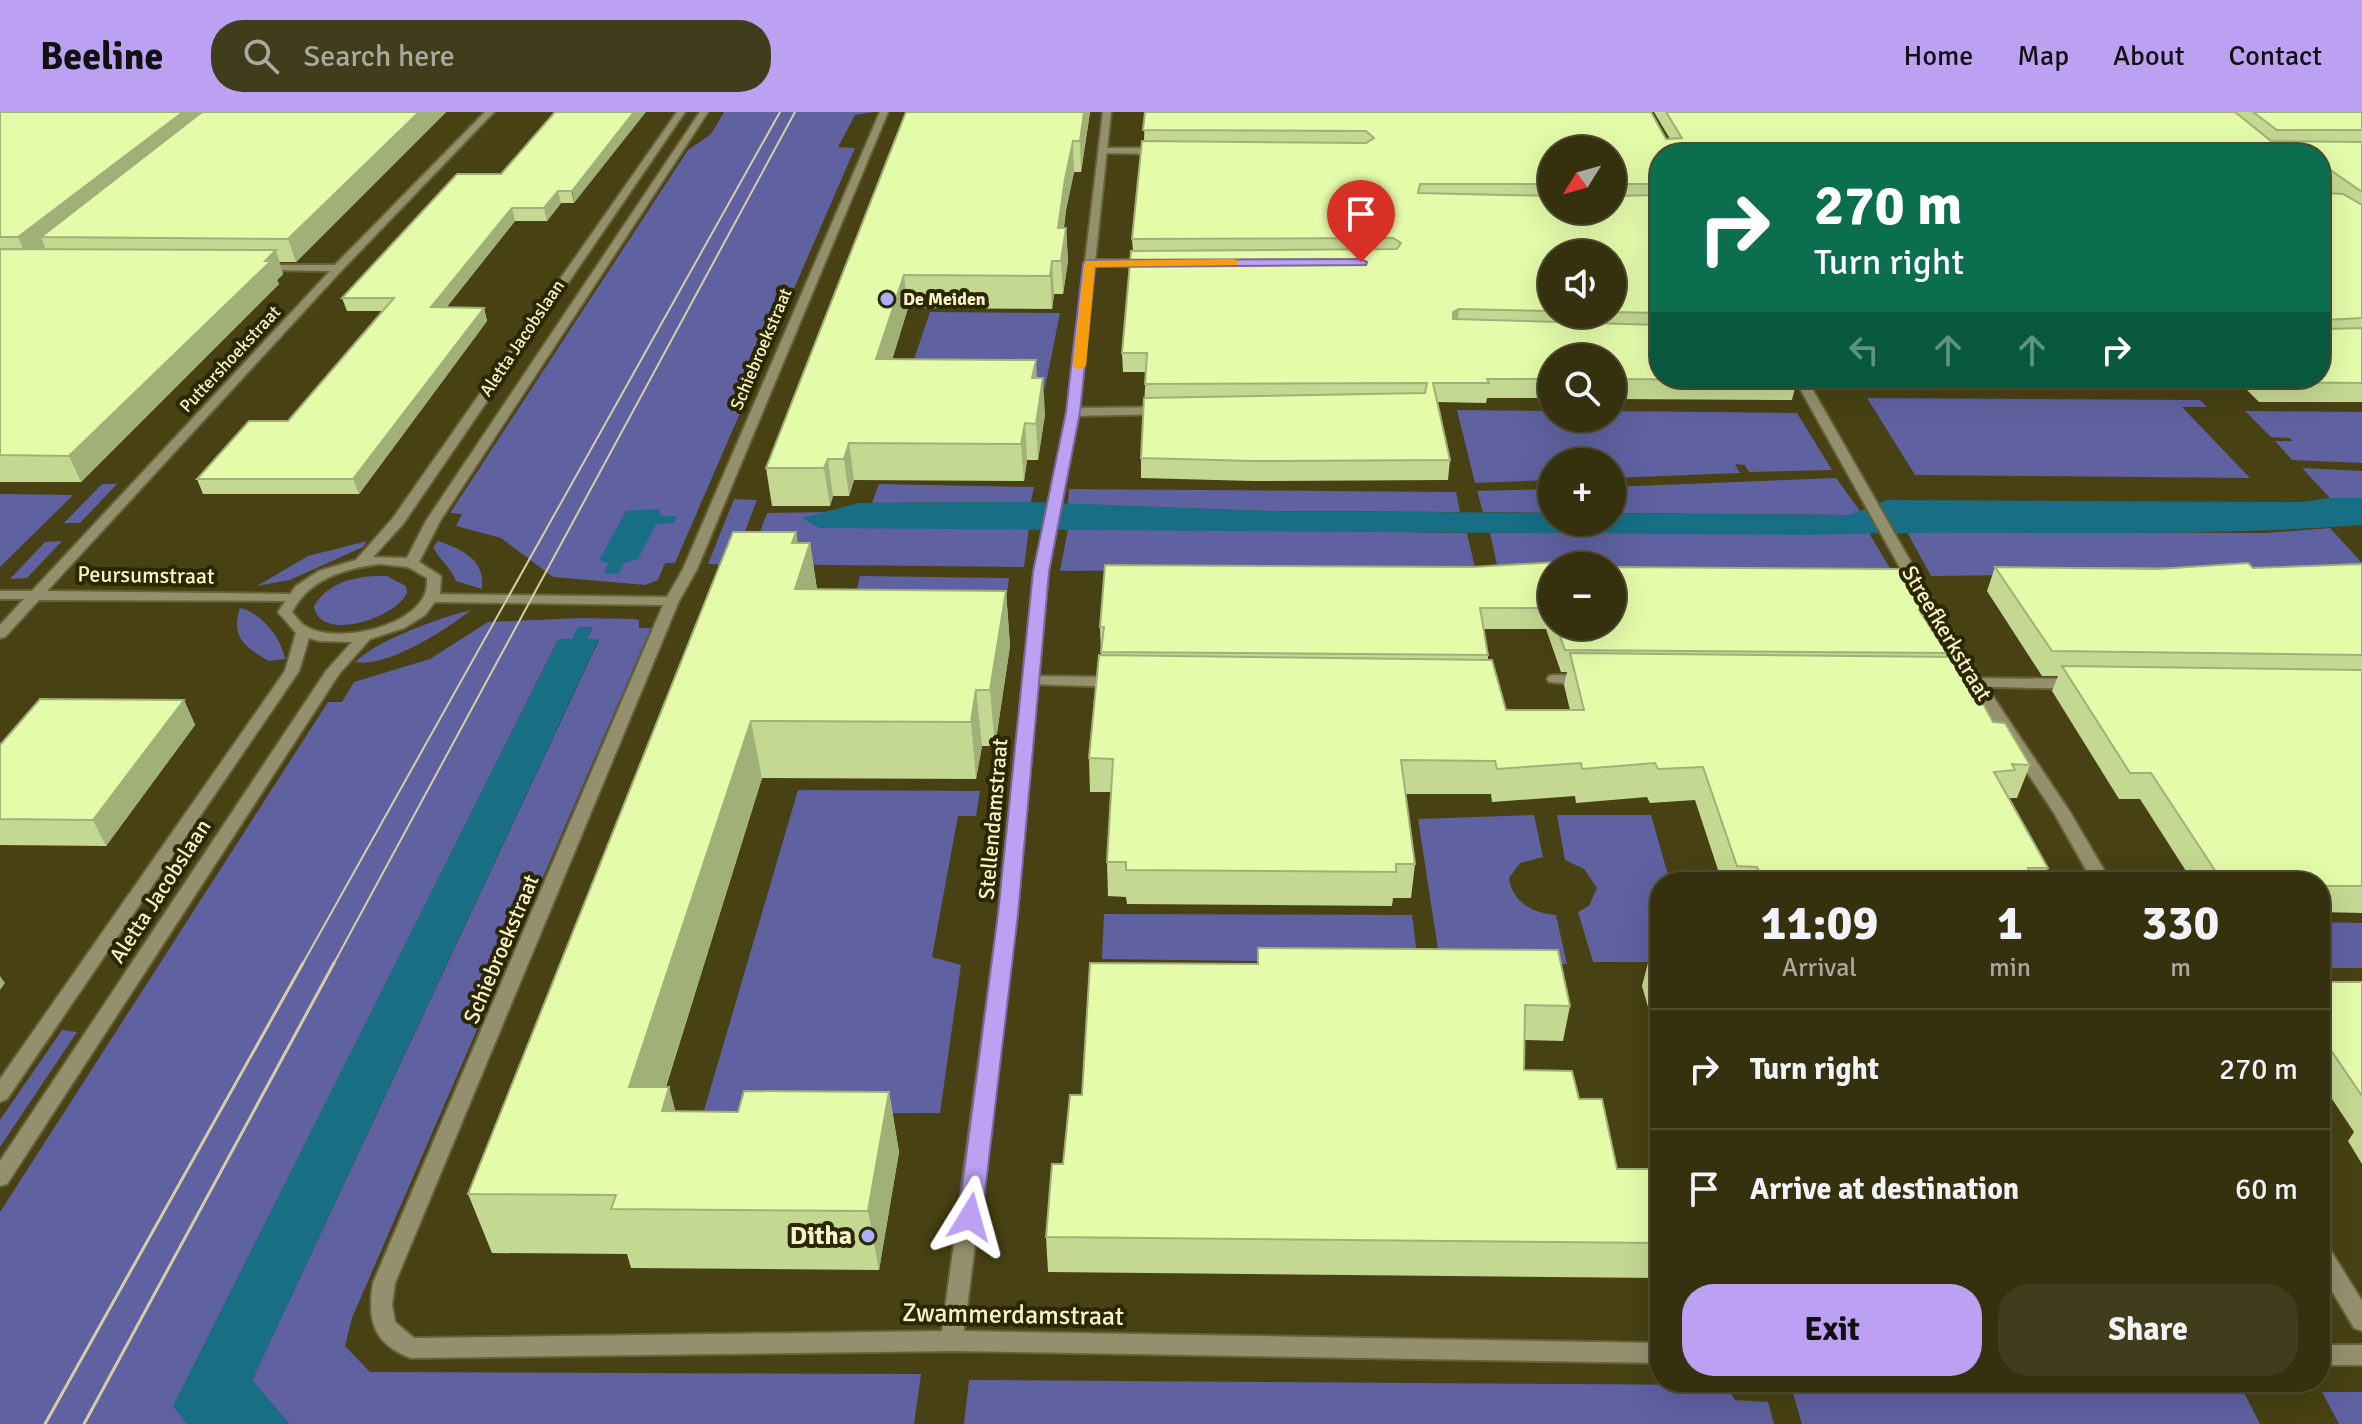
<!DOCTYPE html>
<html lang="en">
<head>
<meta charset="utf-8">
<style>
	:root { --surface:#35310f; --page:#403d1d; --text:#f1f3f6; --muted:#aaa99e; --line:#4f4c2f; --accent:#bca0f2 }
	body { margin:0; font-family:Signika,sans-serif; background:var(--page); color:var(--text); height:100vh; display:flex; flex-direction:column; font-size:30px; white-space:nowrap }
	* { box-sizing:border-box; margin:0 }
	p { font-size:26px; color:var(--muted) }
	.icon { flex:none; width:44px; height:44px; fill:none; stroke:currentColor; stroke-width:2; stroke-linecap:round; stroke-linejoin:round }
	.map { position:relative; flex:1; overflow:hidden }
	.side { position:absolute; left:1650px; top:760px; width:680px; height:520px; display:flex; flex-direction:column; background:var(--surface); border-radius:32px; box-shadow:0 8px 32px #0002,0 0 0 2px var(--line) }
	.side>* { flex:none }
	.guide { position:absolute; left:1650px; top:32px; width:680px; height:244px; border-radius:32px; box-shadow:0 8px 32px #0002,0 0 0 2px var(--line); background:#0b6e4f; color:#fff; overflow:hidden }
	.needle { width:52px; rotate:233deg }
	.controls { position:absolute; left:1538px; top:24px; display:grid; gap:16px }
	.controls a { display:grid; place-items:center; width:88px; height:88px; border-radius:50%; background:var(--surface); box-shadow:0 8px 32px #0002,0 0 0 2px var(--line); font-size:40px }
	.pin { position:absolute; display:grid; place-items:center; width:68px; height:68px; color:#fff; margin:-82px -34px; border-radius:50% 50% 50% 0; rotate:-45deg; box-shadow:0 0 8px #0007 }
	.pin .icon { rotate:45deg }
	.me { position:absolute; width:88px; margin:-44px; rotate:8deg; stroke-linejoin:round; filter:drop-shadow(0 0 6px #0008) }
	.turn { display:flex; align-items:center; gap:28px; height:168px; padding:0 32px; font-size:36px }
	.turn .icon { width:104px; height:104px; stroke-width:2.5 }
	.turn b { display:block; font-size:56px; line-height:68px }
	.lanes { display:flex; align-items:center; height:76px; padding:0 32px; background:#0003; justify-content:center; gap:40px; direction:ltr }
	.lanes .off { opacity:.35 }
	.eta { display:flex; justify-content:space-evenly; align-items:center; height:136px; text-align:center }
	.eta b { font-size:48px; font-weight:700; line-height:56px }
	.cta { display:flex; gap:16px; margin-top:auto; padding:16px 32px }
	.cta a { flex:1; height:92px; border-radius:32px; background:var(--accent); color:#111; font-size:32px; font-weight:700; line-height:92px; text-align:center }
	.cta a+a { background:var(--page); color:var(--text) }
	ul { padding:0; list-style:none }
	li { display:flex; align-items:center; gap:24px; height:120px; padding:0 32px; border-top:2px solid var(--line) }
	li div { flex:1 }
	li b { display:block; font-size:30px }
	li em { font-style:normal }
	header { display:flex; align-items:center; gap:48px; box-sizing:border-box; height:112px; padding:0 40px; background:var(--accent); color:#111 }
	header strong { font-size:38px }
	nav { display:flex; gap:44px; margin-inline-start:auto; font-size:28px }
	.search { width:560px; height:72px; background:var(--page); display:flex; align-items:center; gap:20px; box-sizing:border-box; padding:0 28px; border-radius:32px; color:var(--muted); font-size:30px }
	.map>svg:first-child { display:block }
	.green { fill:#5f61a0 }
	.water { fill:#186e85 }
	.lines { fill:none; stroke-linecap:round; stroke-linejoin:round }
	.service-casing { stroke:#676135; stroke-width:4 }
	.minor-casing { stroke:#676135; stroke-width:4 }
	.tertiary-casing { stroke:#676135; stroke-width:4 }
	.service { fill:#94906e; fill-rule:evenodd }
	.minor { fill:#94906e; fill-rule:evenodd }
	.tertiary { fill:#94906e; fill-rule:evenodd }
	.tram-far1 { stroke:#d3cea4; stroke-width:2 }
	.tram { stroke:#d3cea4; stroke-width:3 }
	.wall { fill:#c4d892; fill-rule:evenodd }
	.shaded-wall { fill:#a0b077 }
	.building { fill:#e4fbaa; stroke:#a0b077; stroke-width:2 }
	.route { fill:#bca0f2; stroke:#7a689d; stroke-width:2 }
	.slow { fill:#f59e0b }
	.poi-dot { fill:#abaffb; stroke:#2c2703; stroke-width:3 }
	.labels { text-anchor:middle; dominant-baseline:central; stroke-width:8; stroke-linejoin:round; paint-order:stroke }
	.far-poi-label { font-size:18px; font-weight:bold; fill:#f7f2c9; stroke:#2c2703; text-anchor:start }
	.far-street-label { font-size:18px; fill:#f7f2c9; stroke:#2c2703 }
	.street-label { font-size:22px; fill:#f7f2c9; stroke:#2c2703 }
	.near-poi-label { font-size:26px; font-weight:bold; fill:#f7f2c9; stroke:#2c2703; text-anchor:end }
	.near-street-label { font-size:26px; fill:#f7f2c9; stroke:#2c2703 }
</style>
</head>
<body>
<header>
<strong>Beeline</strong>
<div class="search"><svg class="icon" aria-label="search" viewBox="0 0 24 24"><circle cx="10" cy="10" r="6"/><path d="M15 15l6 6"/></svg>Search here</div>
<nav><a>Home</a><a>Map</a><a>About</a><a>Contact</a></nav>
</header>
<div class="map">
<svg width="2362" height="1312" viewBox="0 0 2362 1312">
	<rect width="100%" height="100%" fill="#474114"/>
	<g class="green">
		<polygon points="724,0 873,0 855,3 838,35 855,36 675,451 665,451 658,468 645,473 553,465 501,426 456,414 462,402 450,401 688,38 711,22"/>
		<polygon points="930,200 1060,201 1045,276 905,274"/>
		<polygon points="1867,286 2200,288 2207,295 2182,295 2250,366 1915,363"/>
		<polygon points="1457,298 1552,299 1552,306 1612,306 1612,299 1797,301 1832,358 1749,360 1745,353 1735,352 1740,361 1612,366 1612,350 1552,350 1552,368 1475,371"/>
		<polygon points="2245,299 2362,300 2362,351 2292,348 2275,329 2292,329 2290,326 2271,325"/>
		<polygon points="2302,356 2362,359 2362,386 2330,386"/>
		<polygon points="1836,366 1860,399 1850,403 1612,401 1612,375"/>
		<polygon points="102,372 117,372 80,411 64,411"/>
		<polygon points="879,372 1034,375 1031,390 872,391"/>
		<polygon points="1069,377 1456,380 1460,400 1265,399 1068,392"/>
		<polygon points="1552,377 1552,401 1483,400 1477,379"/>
		<polygon points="0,382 73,383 0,455"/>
		<polygon points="734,387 757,388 732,453 708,452"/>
		<polygon points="827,400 803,406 820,416 1029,416 1024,455 748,452 767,401"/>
		<polygon points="1115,416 1467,421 1475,456 1060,459 1068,417"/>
		<polygon points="2330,416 2362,451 2362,459 1931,464 1907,420 2265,421"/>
		<polygon points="1490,421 1869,421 1891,458 1612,458 1612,454 1498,458"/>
		<polygon points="62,429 27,466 10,467 45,430"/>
		<polygon points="367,429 363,435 290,468 257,474 308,444"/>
		<path d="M438,429C462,437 486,448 482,477L456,469C451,455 439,448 433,435Z"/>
		<path d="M387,464L406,474L407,481C395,507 319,531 314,494C329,468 360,463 387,464Z"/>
		<polygon points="860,464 1009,466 1002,518 847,519"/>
		<path d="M240,496C262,501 281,526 285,547L269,549C245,536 230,524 240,496Z"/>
		<path d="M471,498C446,518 387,556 355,550C379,527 439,506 471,498Z"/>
		<polygon points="580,506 635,507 639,508 639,516 651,516 352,1206 345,1234 370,1260 921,1262 914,1312 289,1312 252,1268 599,528 587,527 592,516 572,527 558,528 174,1294 187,1312 0,1312 0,1100 328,590 342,590 354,570 430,547 488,510"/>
		<polygon points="798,678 980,679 976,704 958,704 932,845 961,853 940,1001 703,1002"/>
		<path d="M1534,703L1543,745L1520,751L1509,766C1512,790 1534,802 1556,803L1567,852L1440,850L1418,707Z"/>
		<polygon points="1557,703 1651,703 1670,770 1660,770 1660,850 1593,850 1578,800 1589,794 1597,776 1584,757 1565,748"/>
		<polygon points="1104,802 1412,803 1418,851 1102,847"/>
		<polygon points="2320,810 2362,811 2362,856 2320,856"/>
		<polygon points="62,918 77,920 0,1035 0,1008"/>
		<polygon points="969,1268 1726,1273 1735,1288 1768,1290 1774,1312 964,1312"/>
		<polygon points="1791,1274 2243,1279 2260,1312 1802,1312"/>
		<polygon points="2322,1280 2362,1280 2362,1312 2339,1312"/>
	</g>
	<g class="water">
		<path d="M2330,386H2362V413C2178,427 1993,417 1809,423L820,416L802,406L859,391L1031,390L1265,399L1552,401V410H1612V401L1850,403L1887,388L2302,390Z"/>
		<polygon points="659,397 660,404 677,404 674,411 656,412 638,447 624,451 618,462 604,461 608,451 599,448 626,399"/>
		<polygon points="578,515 592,515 587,527 599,527 252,1268 289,1312 187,1312 173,1294 558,528 572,527"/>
	</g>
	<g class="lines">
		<g class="service-casing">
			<g id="service">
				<polygon points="1104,36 1162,36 1167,39 1162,42 1101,41 1099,39"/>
				<polygon points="1151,148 1156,151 1155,153 1089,154 1084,151 1089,148"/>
				<polygon points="1164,295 1170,299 1168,302 1073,304 1067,300 1073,296"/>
				<polygon points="1554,563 1584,563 1592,568 1584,573 1549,570 1547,567 1549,564"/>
				<polygon points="1033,564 1118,565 1126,570 1118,575 1028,572 1025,569"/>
				<polygon points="1964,566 2076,567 2084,572 2076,577 1959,574 1956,571 1959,568"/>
			</g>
		</g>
		<g class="minor-casing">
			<g id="minor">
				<polygon points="485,0 494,0 342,158 47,479 291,482 296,483 298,486 296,489 39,488 5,525 0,526 0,513 24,487 0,487 0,479 32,479 330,159 260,158 256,157 256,153 335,153"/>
				<path d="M880,0H888L697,457L679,489L395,1171L392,1193L395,1210L414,1226L942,1219L999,802L1034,460L1067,300L1103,0H1111L1079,300L1048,460L1017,802L964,1219L1660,1231V1251L952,1239L411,1246C373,1232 367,1208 373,1171L663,493L433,490L426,486L433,482L667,485L683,457Z"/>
				<polygon points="1794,266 1806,266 1921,468 1984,571 2070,700 2111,770 2093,770 2054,701 1968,571 1907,468"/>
				<polygon points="2320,1131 2328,1134 2362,1189 2362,1219 2354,1216 2320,1159"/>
				<rect x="2320" y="1233" width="42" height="20"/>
			</g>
		</g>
		<g class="tertiary-casing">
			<path id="tertiary" d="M677,0H685L403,412L373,445L407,446L426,409L700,0H708L440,409L419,450L441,464L440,483L425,503L404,516L370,527L339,562L7,1072L0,1074V1049L326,559L352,530L319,529L309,526L299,559L7,987L0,990V967L285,559L296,521L278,500L296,474L319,459L356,448L393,406ZM379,452L408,455L427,466C427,472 427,479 424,484C408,517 334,532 305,514C300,511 296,504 292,500C310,466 344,457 379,452Z"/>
		</g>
		<use href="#service" class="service"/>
		<use href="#minor" class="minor"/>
		<use href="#tertiary" class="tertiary"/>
		<g class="tram-far1">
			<polyline points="302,853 780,0"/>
			<polyline points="333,853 795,0"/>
		</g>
		<g class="tram">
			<polyline points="45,1312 303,851"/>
			<polyline points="84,1312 334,851"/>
		</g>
	</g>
	<g class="wall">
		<polygon points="0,0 446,0 296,150 279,150 283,162 277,168 279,172 81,370 0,370"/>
		<polygon points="555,0 574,91 561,91 547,109 515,109 446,196 484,196 487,209 359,382 203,382 197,367 288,309 382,199 347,199 342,186 501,62"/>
		<polygon points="906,0 1090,0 1081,60 1074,60 1066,98 1064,116 1066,116 1068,149 1063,182 1054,182 1052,197 908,196 892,248 1037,266 1045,302 1038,348 1027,348 1024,369 854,368 849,384 833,384 830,394 772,394 766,356"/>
		<path d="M1145,0L1666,27H1670L1654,0H2362V290H2259L2243,274L1813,272L1808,266H2320L1660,42V266L1797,268L1792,288L1612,287V246H1552V286H1487L1486,291L1438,290L1450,348L1448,368L1253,369L1141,366V346L1146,260H1123L1122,241L1133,139L1132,127L1144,29ZM1552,38L1612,98H1552ZM1552,142H1612V202H1552Z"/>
		<polygon points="796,420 797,431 810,431 817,477 1006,479 1010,534 995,634 982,634 976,667 762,666 666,975 669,975 675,999 738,1000 889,980 899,1040 879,1158 631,1156 627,1142 492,1141 468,1082"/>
		<polygon points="2362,452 2362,801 2320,800 2320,770 2193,770 2140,687 2119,687 2052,579 2058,564 2042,564 1987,479 1995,455 2253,456"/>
		<path d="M1552,454V514H1612L1930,498L1926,510L1947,541L1946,545L1993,610L2030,653L2017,686H2009L2048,756L2042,770H1722L1695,688L1650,691L1647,685L1576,691L1575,684L1492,690L1491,682H1406L1415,752L1411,786H1393L1392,794L1127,792L1126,785L1108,784L1107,750L1111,680H1090L1089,646L1101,543L1100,515L1473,455ZM1484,517H1546L1561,560H1567L1564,573L1570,598H1506L1488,548V543Z"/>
		<polygon points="184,588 195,613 106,734 0,733 0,633"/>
		<polygon points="1258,836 1570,894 1563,929 1525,928 1524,958 1579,987 1617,1057 1660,1057 1660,1166 1048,1160 1046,1125 1063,1052 1082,983 1258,852"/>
		<polygon points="1649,847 1660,847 1660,930 1658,930 1642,874"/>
		<polygon points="2320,870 2362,870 2362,1052 2348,1029 2354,1020 2320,969"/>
	</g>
	<g class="shaded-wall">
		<polygon points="183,0 217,0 41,125 45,135 28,148 18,125"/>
		<polygon points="419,0 446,0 296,150 288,127"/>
		<polygon points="634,0 646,0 574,91 572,79"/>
		<polygon points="1084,0 1090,0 1081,60 1080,29"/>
		<polygon points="1073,29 1074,60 1066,98 1059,149 1058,116 1065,67"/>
		<polygon points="558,79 561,91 547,109 544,96"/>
		<polygon points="512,96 515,109 435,209 431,195"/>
		<polygon points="1066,116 1068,149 1063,182 1061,149"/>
		<polygon points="276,138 283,162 277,168 279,172 81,370 69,344"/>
		<polygon points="1052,149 1054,182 1052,197 1050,164"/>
		<polygon points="904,163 908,196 881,283 876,247"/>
		<polygon points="484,196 487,209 359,382 353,367"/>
		<polygon points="1459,197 1457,216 1451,218 1453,200"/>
		<polygon points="1036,248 1038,284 1032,266"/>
		<polygon points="1043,266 1045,302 1038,348 1036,312"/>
		<polygon points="1025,311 1027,348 1024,369 1021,332"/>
		<polygon points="849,331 854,368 849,384 844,347"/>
		<polygon points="828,347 833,384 830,394 824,356"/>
		<polygon points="796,420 802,457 810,431 818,485 795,477 792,431"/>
		<polygon points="1006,479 1010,534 995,634 990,578"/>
		<polygon points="976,578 982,634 976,667 971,610"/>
		<polygon points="184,588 195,613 106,734 93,708"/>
		<polygon points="751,609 762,666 647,1034 629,975"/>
		<polygon points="0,864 5,871 0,878"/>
		<polygon points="669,975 685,1035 662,999"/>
		<polygon points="889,980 899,1040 879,1158 868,1099"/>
	</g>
	<g class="building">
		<polygon points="0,0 183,0 18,125 0,125"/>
		<polygon points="202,0 419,0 288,127 41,125"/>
		<polygon points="555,0 634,0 572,79 558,79 544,96 512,96 431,195 484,196 353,367 197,367 249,309 288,309 394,186 342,186 457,62 501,62"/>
		<polygon points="906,0 1084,0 1080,29 1073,29 1065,67 1058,116 1066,116 1061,149 1052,149 1050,164 904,163 876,247 1036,248 1032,266 1043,266 1036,312 1025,311 1021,332 849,331 844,347 828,347 824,356 766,356"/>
		<polygon points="1145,0 1651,0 1666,27 1682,26 1666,0 2235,0 2271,29 2362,30 2362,80 2329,57 2325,57 2325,81 2343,82 2362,93 2362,206 2325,208 2328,217 2362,216 2362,271 2267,270 2262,266 2320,266 2320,42 1660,42 1660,72 1615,72 1612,75 1612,38 1552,38 1552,72 1420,72 1418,81 1552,84 1552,98 1612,98 1612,76 1615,84 1660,83 1660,201 1612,200 1612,142 1552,142 1552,199 1459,197 1453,200 1453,207 1660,213 1660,266 1796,266 1797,268 1612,267 1612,246 1552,246 1552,267 1487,267 1489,271 1433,271 1450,348 1253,349 1141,346 1144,286 1425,281 1427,271 1145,272 1147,241 1122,241 1131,139 1397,137 1401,131 1393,126 1132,127 1142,29 1366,31 1374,26 1366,19 1143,18"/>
		<polygon points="2253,0 2362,0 2362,18 2277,18"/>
		<polygon points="0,137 276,138 265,149 271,149 69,344 0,343"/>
		<polygon points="733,420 796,420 792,431 810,431 795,477 1006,479 990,578 976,578 971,610 751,609 629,975 669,975 662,999 738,1000 744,979 889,980 868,1099 611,1097 616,1083 468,1082"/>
		<polygon points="1557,450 1558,454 1552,454 1552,502 1550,496 1480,496 1488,543 1101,540 1104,515 1100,515 1105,453 1473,455"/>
		<polygon points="2248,451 2253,456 2362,452 2362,543 2052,539 1995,455 2158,457"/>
		<polygon points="1612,455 1906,457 1930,498 1919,498 1947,541 1565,538 1556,514 1612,514"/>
		<polygon points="1570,541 1958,545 1993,610 2005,611 2030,653 2012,652 2015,658 1994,660 2048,756 2028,756 2032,764 1760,762 1757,755 1737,754 1703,655 1658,657 1655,651 1582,657 1581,651 1497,657 1495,649 1401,648 1415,752 1396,752 1396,760 1126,758 1126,750 1107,750 1113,647 1089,646 1099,543 1492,548 1506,598 1584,598"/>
		<polygon points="2062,554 2362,558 2362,774 2320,774 2320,770 2243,770 2240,766 2220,766 2151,661 2130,661"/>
		<polygon points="40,587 184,588 93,708 0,707 0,633"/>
		<polygon points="1258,836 1558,838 1570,894 1525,893 1524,958 1572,959 1579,987 1602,987 1617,1057 1660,1057 1660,1131 1046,1125 1052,1052 1063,1052 1070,983 1082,983 1090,851 1258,852"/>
		<polygon points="1649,847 1660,847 1660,888"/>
		<polygon points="2320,870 2362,870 2362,984 2320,922"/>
	</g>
	<polygon class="route" points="1361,147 1367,150 1366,153 1095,155 1080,300 1049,460 1018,802 982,1105 978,1112 970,1115 961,1112 958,1105 998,802 1033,460 1066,300 1083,151 1089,148"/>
	<polygon class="slow" points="1233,147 1237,148 1237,153 1095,155 1086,254 1079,258 1073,254 1085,149"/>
	<g class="poi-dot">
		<circle cx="887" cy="187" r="8"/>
		<circle cx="868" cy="1124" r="8"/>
	</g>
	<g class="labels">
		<g class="far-poi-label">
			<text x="903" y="187">De Meiden</text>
		</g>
		<g class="far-street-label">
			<text transform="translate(522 226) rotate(-56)">Aletta Jacobslaan</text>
			<text transform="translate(761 237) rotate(-67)">Schiebroekstraat</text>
			<text transform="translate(230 247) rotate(-47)">Puttershoekstraat</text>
		</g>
		<g class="street-label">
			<text transform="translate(146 463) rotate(1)">Peursumstraat</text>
			<text transform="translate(1947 521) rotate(59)">Streefkerkstraat</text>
			<text transform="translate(993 707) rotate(-85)">Stellendamstraat</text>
			<text transform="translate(160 779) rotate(-57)">Aletta Jacobslaan</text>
			<text transform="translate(501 837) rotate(-67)">Schiebroekstraat</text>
		</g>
		<g class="near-poi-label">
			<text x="852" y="1124">Ditha</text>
		</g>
		<g class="near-street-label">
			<text transform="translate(1013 1203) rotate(1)">Zwammerdamstraat</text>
		</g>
	</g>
</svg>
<div class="controls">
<a><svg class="needle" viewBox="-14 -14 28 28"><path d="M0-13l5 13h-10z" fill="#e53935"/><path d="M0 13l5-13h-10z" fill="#aaa99e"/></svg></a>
<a><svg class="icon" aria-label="sound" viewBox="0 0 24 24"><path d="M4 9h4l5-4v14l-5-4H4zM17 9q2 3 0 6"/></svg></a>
<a><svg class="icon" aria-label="search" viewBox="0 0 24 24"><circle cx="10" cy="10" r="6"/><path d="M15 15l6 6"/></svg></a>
<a>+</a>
<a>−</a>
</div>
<div class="pin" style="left:1361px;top:150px;background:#d93025"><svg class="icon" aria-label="arrive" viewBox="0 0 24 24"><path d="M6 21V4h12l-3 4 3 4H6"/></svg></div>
<svg class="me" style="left:970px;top:1105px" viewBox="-20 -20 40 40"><path d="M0-17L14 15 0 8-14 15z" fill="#bca0f2" stroke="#fff" stroke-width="4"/></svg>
<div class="guide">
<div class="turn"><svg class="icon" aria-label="right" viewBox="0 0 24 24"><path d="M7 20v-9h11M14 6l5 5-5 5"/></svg><div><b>270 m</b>Turn right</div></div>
<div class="lanes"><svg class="icon off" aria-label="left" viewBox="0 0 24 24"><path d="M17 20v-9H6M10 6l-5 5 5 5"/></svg><svg class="icon off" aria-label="ahead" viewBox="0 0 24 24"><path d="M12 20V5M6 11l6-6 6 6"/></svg><svg class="icon off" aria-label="ahead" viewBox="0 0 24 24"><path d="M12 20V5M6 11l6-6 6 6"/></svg><svg class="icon" aria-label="right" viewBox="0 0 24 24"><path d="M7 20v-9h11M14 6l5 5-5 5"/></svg></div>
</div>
<section class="side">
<div class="eta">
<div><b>11:09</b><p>Arrival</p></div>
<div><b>1</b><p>min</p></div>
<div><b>330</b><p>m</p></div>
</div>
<ul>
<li><svg class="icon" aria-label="right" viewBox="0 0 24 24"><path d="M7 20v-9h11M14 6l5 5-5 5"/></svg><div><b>Turn right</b></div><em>270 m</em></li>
<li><svg class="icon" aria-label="arrive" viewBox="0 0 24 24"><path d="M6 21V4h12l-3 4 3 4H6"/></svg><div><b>Arrive at destination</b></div><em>60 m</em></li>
</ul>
<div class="cta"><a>Exit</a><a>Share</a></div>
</section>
</div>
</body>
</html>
